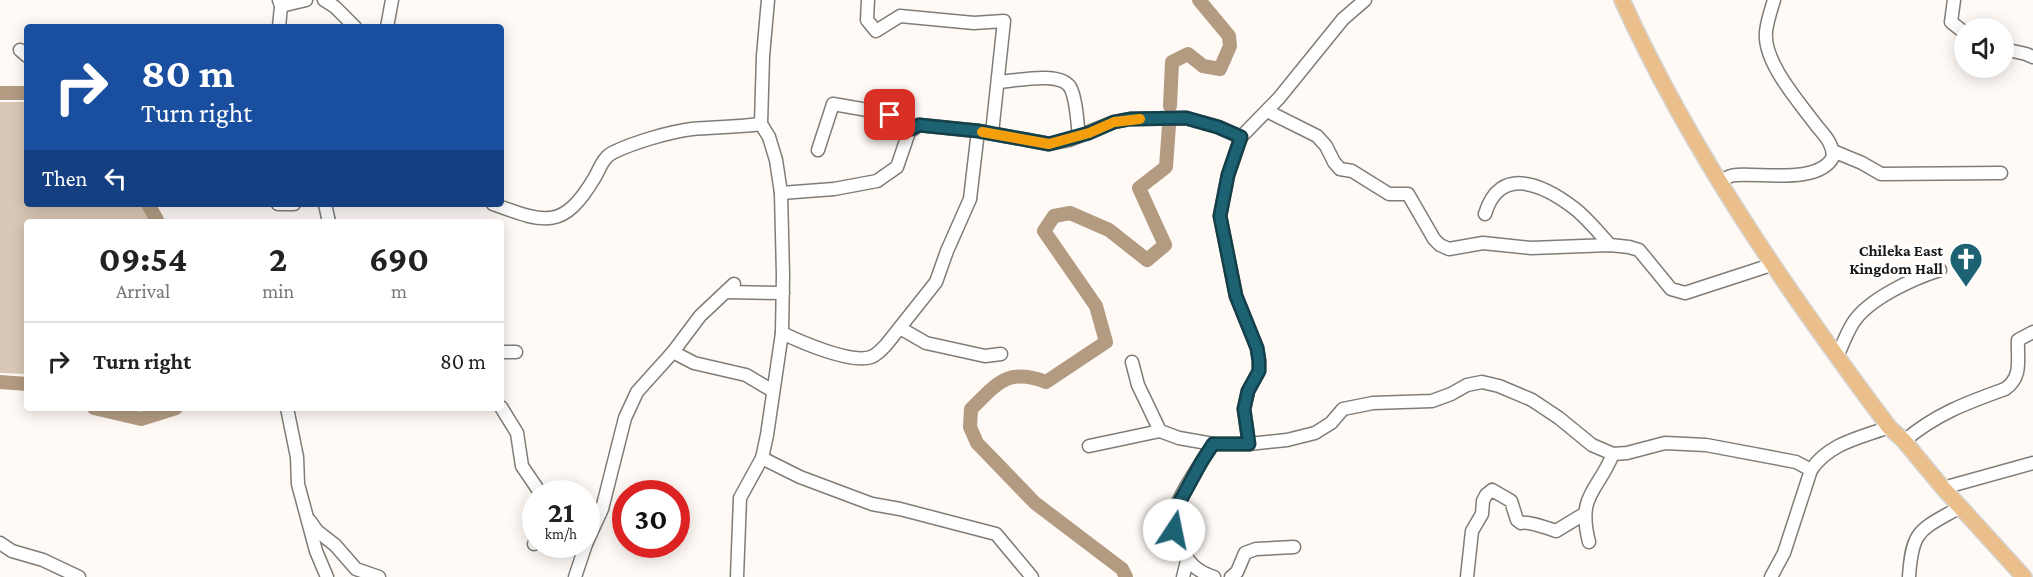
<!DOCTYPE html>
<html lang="en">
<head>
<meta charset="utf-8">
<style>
	:root { --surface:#fff; --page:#f2f2f2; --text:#222; --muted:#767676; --line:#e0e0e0 }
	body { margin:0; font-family:"Crimson Pro",serif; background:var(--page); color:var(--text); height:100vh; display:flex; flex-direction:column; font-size:22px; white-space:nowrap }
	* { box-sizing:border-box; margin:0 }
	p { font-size:20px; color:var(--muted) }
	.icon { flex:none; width:33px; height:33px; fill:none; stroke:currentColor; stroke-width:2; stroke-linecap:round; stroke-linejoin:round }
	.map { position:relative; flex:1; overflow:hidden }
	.details { position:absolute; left:24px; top:219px; width:480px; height:192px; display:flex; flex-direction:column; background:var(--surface); border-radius:6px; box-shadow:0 3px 15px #0003 }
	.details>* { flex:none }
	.top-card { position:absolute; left:24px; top:24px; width:480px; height:183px; border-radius:6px; box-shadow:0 3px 15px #0003; background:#1a4fa0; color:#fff; overflow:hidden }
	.buttons { position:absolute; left:1954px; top:18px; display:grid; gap:12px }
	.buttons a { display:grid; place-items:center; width:60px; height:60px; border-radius:50%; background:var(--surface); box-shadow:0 3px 15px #0003; font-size:30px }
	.speed { position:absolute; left:522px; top:480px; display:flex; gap:12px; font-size:30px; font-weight:700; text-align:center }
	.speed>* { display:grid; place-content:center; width:78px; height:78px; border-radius:50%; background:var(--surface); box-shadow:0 3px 15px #0003; line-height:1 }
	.speed small { font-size:15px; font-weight:400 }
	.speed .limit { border:9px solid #d22; background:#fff; color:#111 }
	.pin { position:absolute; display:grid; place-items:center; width:51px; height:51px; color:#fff; margin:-26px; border-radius:12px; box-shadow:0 3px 9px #0006 }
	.me { position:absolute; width:66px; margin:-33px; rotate:11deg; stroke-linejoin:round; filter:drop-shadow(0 0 4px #0008) }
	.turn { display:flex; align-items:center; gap:21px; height:126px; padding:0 18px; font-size:27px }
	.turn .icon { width:78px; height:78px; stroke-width:2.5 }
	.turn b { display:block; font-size:42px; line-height:51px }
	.then { display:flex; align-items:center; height:57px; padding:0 18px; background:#0003; gap:12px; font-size:22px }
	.eta { display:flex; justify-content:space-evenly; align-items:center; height:102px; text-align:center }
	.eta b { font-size:36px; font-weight:700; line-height:42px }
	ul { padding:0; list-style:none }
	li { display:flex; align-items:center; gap:18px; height:78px; padding:0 18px; border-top:2px solid var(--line) }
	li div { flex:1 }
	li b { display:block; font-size:22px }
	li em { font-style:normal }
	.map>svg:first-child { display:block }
	.green { fill:#dac8b6 }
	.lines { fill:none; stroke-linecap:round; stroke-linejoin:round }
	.river { stroke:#b39b82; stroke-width:14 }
	.minor-casing { stroke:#807c77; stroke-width:15 }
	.major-casing { stroke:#d5d5d5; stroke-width:18 }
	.minor { stroke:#fff; stroke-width:12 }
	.major { stroke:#ebbf8c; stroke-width:15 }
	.route-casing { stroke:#13404b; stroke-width:15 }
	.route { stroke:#1d6273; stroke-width:10 }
	.slow { stroke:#f59e0b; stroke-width:10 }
	.labels { text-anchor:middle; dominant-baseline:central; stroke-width:6; stroke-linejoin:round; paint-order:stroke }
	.poi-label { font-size:16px; font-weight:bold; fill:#181615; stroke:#fff; text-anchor:end }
</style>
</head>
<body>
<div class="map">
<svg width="2033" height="577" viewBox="0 0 2033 577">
	<rect width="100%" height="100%" fill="#fffaf6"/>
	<polygon class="green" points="0,102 27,102 27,204 148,204 155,222 27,222 27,374 0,373"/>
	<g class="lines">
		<g class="river">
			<polyline points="0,93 27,93"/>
			<polyline points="1170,106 1172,62 1188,54 1203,66 1220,69 1230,46 1229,36 1199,0"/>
			<polyline points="148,204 158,222"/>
			<polyline points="0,382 27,384"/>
			<polyline points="94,408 141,419 176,408"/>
			<path d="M1126,577L1122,569L1035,503L977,443L970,427L971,409C997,384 1007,367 1046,382L1106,342L1096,306L1044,231L1054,216L1070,213L1109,230L1147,260L1165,245L1139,188L1166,167L1169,125"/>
		</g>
		<g class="minor-casing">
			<g id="minor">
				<polyline points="324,0 335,7 355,27"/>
				<polyline points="868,0 867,20 876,31 900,16 974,23 1004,21 992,133"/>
				<polyline points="1954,0 1951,22 1965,33"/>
				<polyline points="281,6 306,0"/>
				<polyline points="279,27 281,6 279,0"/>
				<polyline points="387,27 392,0"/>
				<polyline points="2004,49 2026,54 2033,57"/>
				<polyline points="20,50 27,56"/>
				<path d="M999,82C1016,81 1063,70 1071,89C1077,102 1077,122 1079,136"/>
				<polyline points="1267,111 1317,136 1326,146 1334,162 1340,169 1352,171 1389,194 1408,194 1434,239 1440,245 1449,249 1483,243 1531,248 1610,245 1629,247 1639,250 1671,289 1685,293 1771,265"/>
				<polyline points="818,150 833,104 879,112 902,119 911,129"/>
				<polyline points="1833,151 1862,163 1881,174 2001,173"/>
				<path d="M1719,182C1724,179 1730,175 1736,175C1763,173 1819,184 1833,157C1833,143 1824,135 1816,125C1799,102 1763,62 1766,32C1767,21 1771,10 1774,0"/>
				<polyline points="781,193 834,189 877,181 897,167 909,132 919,125 978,131 1049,144 1069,140 1114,122 1130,119 1186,118 1218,127 1241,137"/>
				<polyline points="278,204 294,204"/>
				<polyline points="325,204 329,222"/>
				<path d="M493,204C545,223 563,231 595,177C600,168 603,157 614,152C635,142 669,132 692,129C715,127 738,127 761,124"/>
				<path d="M1485,214C1500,164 1544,185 1574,208C1587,218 1599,233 1610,245"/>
				<polyline points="726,292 783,293"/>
				<polyline points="900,328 926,343 985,356 1001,354"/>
				<path d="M782,333C801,342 851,364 871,357C877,355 881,350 886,345L936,282L947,251L970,199L978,131"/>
				<polyline points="501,352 516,352"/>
				<polyline points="673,352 694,363 746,375 773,391"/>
				<path d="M1837,357C1842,346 1846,334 1853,323C1868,299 1914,278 1940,270"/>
				<polyline points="1132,362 1138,385 1160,431 1179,438 1213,444 1249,444 1287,440 1315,433 1331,423 1343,409 1373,403 1432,401 1451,394 1467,385 1482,382 1499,386 1532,400 1559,418 1592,445 1613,454 1627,453 1665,443 1706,445 1796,462 1811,470"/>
				<polyline points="501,407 517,433 522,466 541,494"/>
				<polyline points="287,408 297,457 298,484 316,551 327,577"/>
				<path d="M1904,441C1936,414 1966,403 2005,389C2023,377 2017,359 2018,340L2033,332"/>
				<path d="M1213,444C1203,460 1177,497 1174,514C1173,526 1177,536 1181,546C1188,563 1196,571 1214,577"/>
				<polyline points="1249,444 1244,409 1248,391 1259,371 1259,361 1257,348 1236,296 1220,216 1228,175 1241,137 1279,98 1343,19 1365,0"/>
				<polyline points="1089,446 1160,431"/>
				<polyline points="762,458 800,477 872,504 900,509 996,534 1032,577"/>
				<polyline points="1943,488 2033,463"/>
				<polyline points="586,510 600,513"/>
				<polyline points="310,521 317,531 335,545 356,569 379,577"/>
				<path d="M1589,542C1577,494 1597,493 1613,454"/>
				<polyline points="0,543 12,551 43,560 79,577"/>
				<polyline points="534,544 536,542"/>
				<polyline points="586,544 602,509 625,418 637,392 673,352 700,316 734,284"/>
				<polyline points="575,577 586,544"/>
				<polyline points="737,577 740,498 762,458 767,435 782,333 783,275 781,193 776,160 769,137 761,124 763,56 768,0"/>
				<polyline points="1183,577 1187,561"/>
				<polyline points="1231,577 1237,572 1245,553 1256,549 1294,547"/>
				<path d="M1467,577L1472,531L1482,514L1483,501L1486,495L1492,490L1511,501L1517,520L1521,523C1528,521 1547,528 1556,531L1584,514"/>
				<path d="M1771,577L1784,553L1811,470C1829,443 1860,438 1889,427"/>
				<path d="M1909,577C1912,528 1921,530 1960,507"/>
			</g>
		</g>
		<g class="major-casing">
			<path id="major" d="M1622,0C1692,154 1788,292 1889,427L1904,441L1943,488L2024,577"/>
		</g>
		<use href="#minor" class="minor"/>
		<use href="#major" class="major"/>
	</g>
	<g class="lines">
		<g class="route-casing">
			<polyline id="route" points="890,115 902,119 911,129 919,125 978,131 1049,144 1089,133 1114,122 1130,119 1186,118 1218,127 1241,137 1228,175 1220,216 1236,296 1257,348 1259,361 1259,371 1248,391 1244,409 1249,444 1213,444 1202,461 1174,512 1174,530"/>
		</g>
		<use href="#route" class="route"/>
		<polyline class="slow" points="982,132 1049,144 1089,133 1114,122 1140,119"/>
	</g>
	<defs>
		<g id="church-pin" transform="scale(1.725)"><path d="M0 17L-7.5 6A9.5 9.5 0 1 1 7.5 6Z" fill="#1d6273" stroke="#fff"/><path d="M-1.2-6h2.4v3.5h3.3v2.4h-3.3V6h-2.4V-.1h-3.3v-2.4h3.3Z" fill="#fff"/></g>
	</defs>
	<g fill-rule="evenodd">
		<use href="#church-pin" x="1966" y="259"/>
	</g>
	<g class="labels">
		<g class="poi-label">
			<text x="1943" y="250">Chileka East<tspan x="1943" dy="18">Kingdom Hall</tspan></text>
		</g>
	</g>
</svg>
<div class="buttons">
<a><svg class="icon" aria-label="sound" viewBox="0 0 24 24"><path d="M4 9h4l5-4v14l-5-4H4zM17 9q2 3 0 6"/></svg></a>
</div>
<div class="speed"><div>21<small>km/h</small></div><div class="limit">30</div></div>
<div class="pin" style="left:890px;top:115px;background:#d93025"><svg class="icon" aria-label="arrive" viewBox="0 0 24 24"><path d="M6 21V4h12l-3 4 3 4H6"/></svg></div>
<svg class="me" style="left:1174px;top:530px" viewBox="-20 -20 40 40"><circle r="19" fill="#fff"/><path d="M0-13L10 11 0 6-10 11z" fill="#1d6273"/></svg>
<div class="top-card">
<div class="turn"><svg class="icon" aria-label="right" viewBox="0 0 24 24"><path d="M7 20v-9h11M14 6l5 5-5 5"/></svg><div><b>80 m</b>Turn right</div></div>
<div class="then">Then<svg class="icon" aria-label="left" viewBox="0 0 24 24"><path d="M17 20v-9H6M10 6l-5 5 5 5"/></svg></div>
</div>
<section class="details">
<div class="eta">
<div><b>09:54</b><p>Arrival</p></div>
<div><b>2</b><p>min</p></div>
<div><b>690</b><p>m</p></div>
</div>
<ul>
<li><svg class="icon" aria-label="right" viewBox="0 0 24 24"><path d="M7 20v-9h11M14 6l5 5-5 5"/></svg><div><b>Turn right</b></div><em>80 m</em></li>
</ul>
</section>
</div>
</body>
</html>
